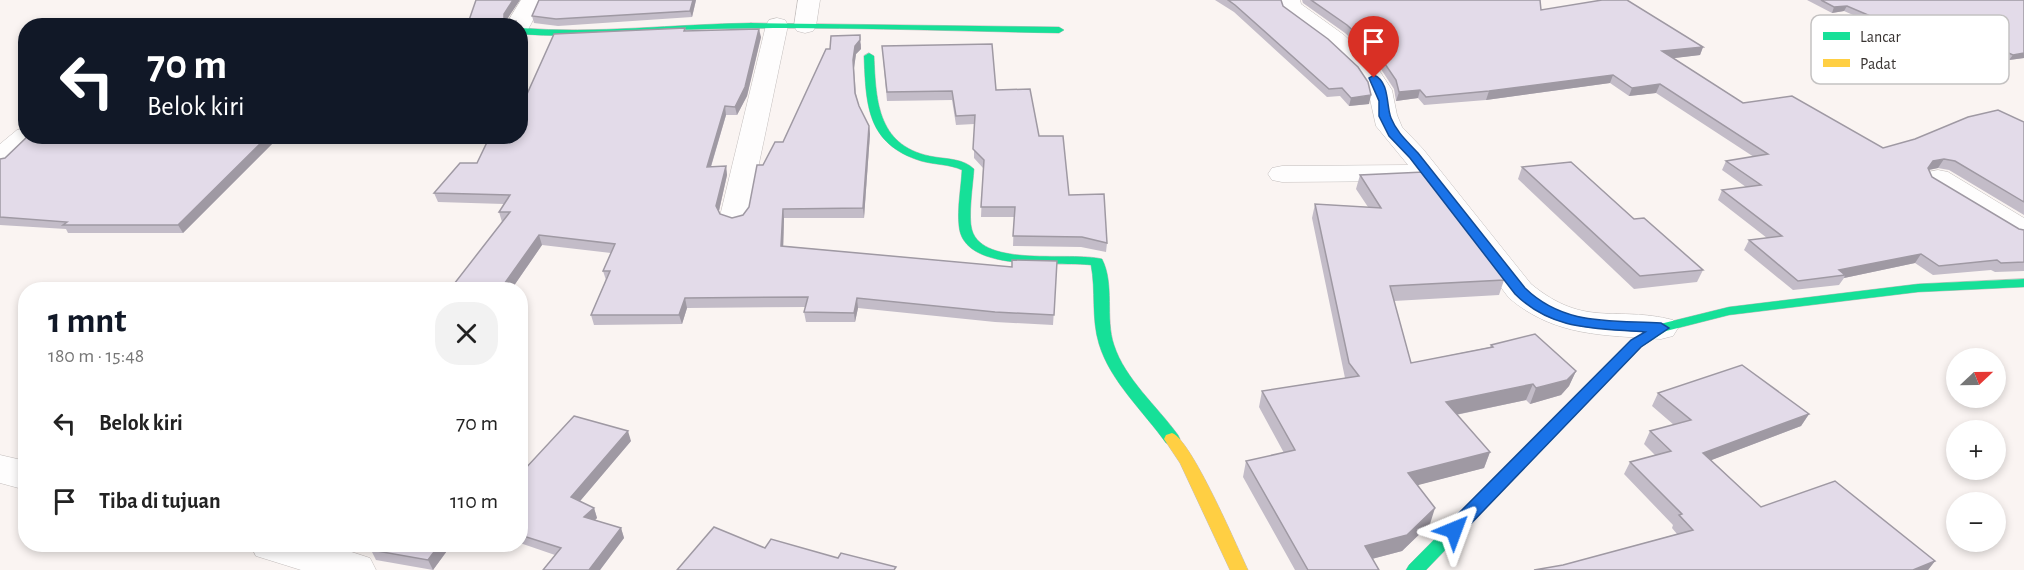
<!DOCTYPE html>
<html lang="id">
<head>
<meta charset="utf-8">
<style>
	:root { --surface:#fff; --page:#f2f2f2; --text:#222; --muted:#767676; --accent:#111827 }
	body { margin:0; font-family:"Alegreya Sans",sans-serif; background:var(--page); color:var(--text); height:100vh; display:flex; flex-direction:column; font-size:22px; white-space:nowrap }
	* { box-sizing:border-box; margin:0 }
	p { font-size:20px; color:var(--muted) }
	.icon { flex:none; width:33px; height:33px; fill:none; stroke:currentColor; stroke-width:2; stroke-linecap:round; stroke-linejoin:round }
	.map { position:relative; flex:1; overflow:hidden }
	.drawer { position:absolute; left:18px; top:282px; width:510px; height:270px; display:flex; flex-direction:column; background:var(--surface); border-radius:24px; box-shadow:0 3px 9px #0003 }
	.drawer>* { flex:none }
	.guide { position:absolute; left:18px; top:18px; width:510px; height:126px; border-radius:24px; box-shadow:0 3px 9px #0003; background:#111827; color:#fff; overflow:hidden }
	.needle { width:39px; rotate:68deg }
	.fabs { position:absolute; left:1946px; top:348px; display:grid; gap:12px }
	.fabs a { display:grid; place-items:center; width:60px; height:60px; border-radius:50%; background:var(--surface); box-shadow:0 3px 9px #0003; font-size:30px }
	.pin { position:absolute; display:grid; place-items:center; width:51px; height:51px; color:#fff; margin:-62px -26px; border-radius:50% 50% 50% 0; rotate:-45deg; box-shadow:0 0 6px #0007 }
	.pin .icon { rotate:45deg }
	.me { position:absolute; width:66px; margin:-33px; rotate:44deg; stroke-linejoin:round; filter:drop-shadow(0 0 4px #0008) }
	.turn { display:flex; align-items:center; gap:21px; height:126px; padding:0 30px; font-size:27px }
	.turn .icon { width:78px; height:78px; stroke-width:2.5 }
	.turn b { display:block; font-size:42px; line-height:51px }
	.round { display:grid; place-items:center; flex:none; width:63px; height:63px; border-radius:24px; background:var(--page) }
	.headline { display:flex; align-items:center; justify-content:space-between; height:102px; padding:0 30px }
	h1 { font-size:36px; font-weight:600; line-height:45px; color:var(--accent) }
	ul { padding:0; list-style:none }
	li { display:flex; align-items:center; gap:18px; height:78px; padding:0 30px }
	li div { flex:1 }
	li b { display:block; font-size:22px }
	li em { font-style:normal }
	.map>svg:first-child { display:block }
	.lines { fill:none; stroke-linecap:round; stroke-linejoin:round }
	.street-casing { stroke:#c2bdbc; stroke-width:1 }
	.fast-casing { stroke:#c2bdbc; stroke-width:1 }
	.slow-casing { stroke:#c2bdbc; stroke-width:1 }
	.street { fill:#fefdfd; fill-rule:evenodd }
	.fast { fill:#16e098; fill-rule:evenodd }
	.slow { fill:#ffcf43; fill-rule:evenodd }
	.wall { fill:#c3bcc8 }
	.shaded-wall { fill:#9f99a3 }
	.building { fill:#e3dbe9; stroke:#9f99a3; stroke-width:1.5 }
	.route { fill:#1a73e8; stroke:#114b97; stroke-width:1.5 }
	.key { fill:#fff; stroke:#c4c2c2; stroke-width:1.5 }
	.key-label { font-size:16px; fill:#393432 }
</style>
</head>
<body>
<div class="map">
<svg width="2024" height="570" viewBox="0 0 2024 570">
	<rect width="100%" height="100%" fill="#faf4f2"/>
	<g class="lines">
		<g class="street-casing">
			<g id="street">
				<path d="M521,0H543C537,10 533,22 527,31L520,32V26H508V21Z"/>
				<polygon points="798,0 820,0 816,26 813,31 805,33 797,31 794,26"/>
				<path d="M1278,0H1300L1301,4L1344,35L1375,64L1392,90L1397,115L1402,127L1423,149L1531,284C1586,329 1615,305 1673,320L1678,328L1673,336L1661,339C1604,335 1555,337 1509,298L1420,181L1282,182L1272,180L1268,174L1272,168L1282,166L1408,165L1376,126L1368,90L1358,74L1328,45L1283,12Z"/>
				<polygon points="777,18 785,20 788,25 748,216 744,222 734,225 724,222 720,216 766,25 769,20"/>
				<polygon points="26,128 26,136 39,136 10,164 0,166 0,144 17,130"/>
				<polygon points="1938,170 1948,172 2024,218 2024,239 2014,236 1928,184 1924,178 1928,172"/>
				<polygon points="0,455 26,461 26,490 0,483"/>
				<polygon points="250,544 327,544 370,558 376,570 301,570 256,556"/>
			</g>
		</g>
		<g class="fast-casing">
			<g id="fast">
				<path d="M751,23L1059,27L1064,30L1059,33C942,31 825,26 707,29C645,30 583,39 520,34V28C597,34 674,24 751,23Z"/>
				<path d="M869,53L874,56C876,103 878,148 935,157C948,159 964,159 974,169C973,184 968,217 972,230C983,268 1070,251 1102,259C1115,284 1105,318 1114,345C1125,379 1157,406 1178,435L1180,439L1178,443L1172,445L1166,443C1144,412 1110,381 1099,344C1091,318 1096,291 1091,265C1058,261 963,274 959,226C957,208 961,188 962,170C949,164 935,165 921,161C867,144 866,106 864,56Z"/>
				<polygon points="2024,279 2024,287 1918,292 1729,315 1666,331 1641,347 1426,570 1406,570 1409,565 1631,341 1656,325 1729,307 1918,284"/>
			</g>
		</g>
		<g class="slow-casing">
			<path id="slow" d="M1172,433C1191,439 1237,547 1248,570H1230L1180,463L1164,439L1166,435Z"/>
		</g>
		<use href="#street" class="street"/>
		<use href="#fast" class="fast"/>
		<use href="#slow" class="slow"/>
	</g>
	<g class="wall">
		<polygon points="696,0 692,17 558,26 534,23 532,16"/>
		<polygon points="1215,0 1281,0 1283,6 1369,104 1349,106 1340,96 1327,97 1234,12"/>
		<polygon points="1302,0 1540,0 1541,10 1703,47 1700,55 1673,58 1743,103 1883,148 2024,122 2024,215 1949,170 1938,168 1929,170 1932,177 2019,229 2024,230 2024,271 1995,272 1991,270 1933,275 1915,263 1844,278 1839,285 1793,290 1744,250 1749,240 1767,238 1718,200 1722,190 1746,187 1722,170 1726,161 1754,157 1656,93 1629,96 1610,83 1486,100 1424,105 1418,98 1396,101 1394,89 1377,63 1345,33 1303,3"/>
		<polygon points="1807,0 2024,0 2024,58 2009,60 1958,38 1950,37 1919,44 1844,11 1832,13"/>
		<polygon points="685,28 686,31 761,37 747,96 737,115 726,115 711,167 726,166 727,175 719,211 720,214 732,218 743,215 749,207 763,165 783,142 861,43 861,49 856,54 854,68 856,94 859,106 869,126 870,134 864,218 784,218 783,246 1012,267 1057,261 1053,325 995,322 858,308 855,322 806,322 804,312 806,307 687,308 682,324 594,325 591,315 606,280 603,271 611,253 542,245 511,290 456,290 454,284 503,222 502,222 499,212 504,204 438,202 434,193 477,163 527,94"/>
		<polygon points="882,46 996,90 1039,136 1069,195 1107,243 1106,252 1081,247 1013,246 1014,217 981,217 983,168 974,158 974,124 956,125 952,100 887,101"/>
		<polygon points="28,136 280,136 183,233 68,233 66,229 0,225 0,159 5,158"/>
		<polygon points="1522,167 1634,219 1703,270 1697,282 1634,289 1518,179"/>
		<polygon points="1360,175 1504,280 1499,295 1394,301 1411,363 1490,347 1491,345 1576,371 1569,386 1561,395 1530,404 1526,400 1456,415 1490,452 1484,468 1417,485 1430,524 1402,551 1372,559 1379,570 1295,570 1243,477 1246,461 1284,453 1259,407 1262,391 1345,378 1312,218 1315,204 1368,207 1356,189"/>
		<polygon points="1658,393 1809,414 1801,426 1711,460 1761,507 1935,561 1928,570 1534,570 1563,565 1677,534 1672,528 1673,525 1624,474 1630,462 1655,455 1644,444 1650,431 1674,425 1652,406"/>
		<polygon points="631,441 580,501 594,508 597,518 595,520 621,528 624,538 600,570 543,570 555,555 520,543 520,469 524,470"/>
		<polygon points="452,544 433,570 376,560 371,550"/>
	</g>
	<g class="shaded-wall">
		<polygon points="513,0 520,0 506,21 504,21 504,14"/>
		<polygon points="693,0 696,0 692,17 690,11"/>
		<polygon points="1847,6 1844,11 1832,13 1834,7"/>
		<polygon points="759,29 761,37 747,96 737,115 735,107"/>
		<polygon points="1953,31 1950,37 1919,44 1922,38"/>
		<polygon points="860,35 861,49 856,54 854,68 853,60 855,46"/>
		<polygon points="1703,47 1700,55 1659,60 1662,51"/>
		<polygon points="2024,53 2024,58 2009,60 2013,55"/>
		<polygon points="1613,75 1610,83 1486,100 1489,91"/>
		<polygon points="1660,84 1656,93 1629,96 1632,88"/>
		<polygon points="1420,90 1418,98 1396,101 1399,92"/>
		<polygon points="1371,95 1369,104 1349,106 1351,98"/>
		<polygon points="725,106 726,115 708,176 707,167"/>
		<polygon points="869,126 870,134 864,218 863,208"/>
		<polygon points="268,136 280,136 183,233 178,225"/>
		<polygon points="1944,159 1938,168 1928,170 1928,168 1933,161"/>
		<polygon points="726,166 727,175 718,215 716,206"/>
		<polygon points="783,209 784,218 783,255 781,246"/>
		<polygon points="539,235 542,245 511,290 503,290 502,287"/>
		<polygon points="1921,254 1915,263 1844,278 1845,275 1839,270"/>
		<polygon points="685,298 687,308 682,324 679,315"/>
		<polygon points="857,298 858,308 855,322 854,313"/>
		<polygon points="1576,371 1569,386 1561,395 1530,404 1536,388"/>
		<polygon points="1533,384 1526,400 1440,418 1446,402"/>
		<polygon points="1809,414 1801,426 1696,466 1703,453"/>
		<polygon points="628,431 631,441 575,507 571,497"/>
		<polygon points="1490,452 1484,468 1403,489 1408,473"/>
		<polygon points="594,508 597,518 588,527 584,517"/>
		<polygon points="1435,508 1430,524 1402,551 1360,562 1365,546"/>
		<polygon points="621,528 624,538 600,570 589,570"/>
		<polygon points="440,544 452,544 433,570 428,560"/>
		<polygon points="1935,561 1928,570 1913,570"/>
	</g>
	<g class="building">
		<polygon points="476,0 513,0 504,14 504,21 516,21 516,26 467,26"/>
		<polygon points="539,0 693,0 690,11 556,19 532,16"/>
		<polygon points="1228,0 1281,0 1283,6 1328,39 1358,67 1368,82 1371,95 1351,98 1342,88 1329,89 1235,5"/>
		<polygon points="1311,0 1540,0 1541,10 1602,0 1627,0 1703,47 1662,51 1743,103 1792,96 1883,148 1915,139 1968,117 1998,110 2024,122 2024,202 1955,161 1944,159 1933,161 1928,168 1932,177 2019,229 2024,230 2024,262 2001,263 1997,260 1939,266 1921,254 1839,270 1845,275 1798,281 1749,240 1782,236 1722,190 1761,185 1726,161 1768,154 1660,84 1632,88 1613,75 1489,91 1426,97 1420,90 1399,92 1396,80 1379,55 1347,25"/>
		<polygon points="1821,0 2024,0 2024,53 2013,55 1961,32 1953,31 1922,38 1847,6 1834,7"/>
		<polygon points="685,28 684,31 759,29 745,87 735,107 725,106 707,167 726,166 716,206 720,214 732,218 743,215 749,207 757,165 763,165 775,142 783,142 826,49 830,49 831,36 860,35 860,40 855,46 853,60 855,93 859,106 869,126 863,208 783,209 781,246 1012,267 1012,260 1057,261 1054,315 995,312 857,298 854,313 804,312 808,297 685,298 679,315 591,315 610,271 603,271 615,244 539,235 502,287 454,284 510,212 499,212 510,195 434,193 460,163 477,163 490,136 520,136 520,95 527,94 554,34"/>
		<polygon points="992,44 996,90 1030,89 1039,136 1063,136 1069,195 1104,194 1107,243 1082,237 1013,236 1015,207 981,207 984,160 973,149 975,115 956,116 952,91 887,92 882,46"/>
		<polygon points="28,136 268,136 178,225 63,225 67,222 0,217 0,159 5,158"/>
		<polygon points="1571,162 1634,219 1644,218 1703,270 1640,276 1522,167"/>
		<polygon points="1424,172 1504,273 1504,280 1390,286 1411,363 1493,347 1491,345 1535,334 1576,371 1567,380 1536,388 1533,384 1446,402 1490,452 1408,473 1435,508 1407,535 1365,546 1379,570 1308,570 1246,461 1295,450 1262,391 1359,376 1349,363 1315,204 1381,208 1360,175"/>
		<polygon points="1742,365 1809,414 1703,453 1761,507 1835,481 1935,561 1913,570 1534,570 1563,565 1693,530 1679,515 1682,514 1630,462 1671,451 1650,431 1691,420 1658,393"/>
		<polygon points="574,416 628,431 571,497 594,508 584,517 621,528 589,570 543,570 561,548 520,535 520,469 524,470"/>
		<polygon points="714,527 765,548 771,539 838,558 841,553 896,567 894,570 677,570"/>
		<polygon points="375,544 440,544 428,560 371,550"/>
	</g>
	<path class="route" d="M1374,75C1390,82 1386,106 1391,118C1397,133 1408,142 1418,153L1525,288C1564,326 1611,320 1661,323L1669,328L1641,347L1460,535L1454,537L1447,535L1445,530L1447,525L1631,340L1645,332C1596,328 1552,331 1515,294L1410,158L1389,136L1379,116V101L1369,78Z"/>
	<rect x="1811" y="15" width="198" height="69" rx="9" class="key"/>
	<rect x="1823" y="32" width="27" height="8" fill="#16e098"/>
	<rect x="1823" y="59" width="27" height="8" fill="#ffcf43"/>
	<g class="key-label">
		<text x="1860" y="42">Lancar</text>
		<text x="1860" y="69">Padat</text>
	</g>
</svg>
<div class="fabs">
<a><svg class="needle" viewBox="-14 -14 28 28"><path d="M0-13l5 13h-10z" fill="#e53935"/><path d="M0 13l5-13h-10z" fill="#767676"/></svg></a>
<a>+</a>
<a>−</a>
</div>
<div class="pin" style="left:1374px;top:78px;background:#d93025"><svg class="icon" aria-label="arrive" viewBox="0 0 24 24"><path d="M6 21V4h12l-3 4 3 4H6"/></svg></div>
<svg class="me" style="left:1454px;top:530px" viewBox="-20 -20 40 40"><path d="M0-17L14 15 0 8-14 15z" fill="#1a73e8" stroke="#fff" stroke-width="4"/></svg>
<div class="guide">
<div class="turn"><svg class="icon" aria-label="left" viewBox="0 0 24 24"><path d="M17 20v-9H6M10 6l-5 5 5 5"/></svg><div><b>70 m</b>Belok kiri</div></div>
</div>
<section class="drawer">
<div class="headline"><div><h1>1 mnt</h1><p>180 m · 15:48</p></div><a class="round"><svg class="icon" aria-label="close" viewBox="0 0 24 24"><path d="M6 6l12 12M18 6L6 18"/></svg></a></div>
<ul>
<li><svg class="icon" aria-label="left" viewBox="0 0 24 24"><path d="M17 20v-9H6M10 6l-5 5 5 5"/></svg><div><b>Belok kiri</b></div><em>70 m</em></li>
<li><svg class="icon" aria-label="arrive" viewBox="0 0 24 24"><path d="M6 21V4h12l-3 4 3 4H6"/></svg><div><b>Tiba di tujuan</b></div><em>110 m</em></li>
</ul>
</section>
</div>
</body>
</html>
